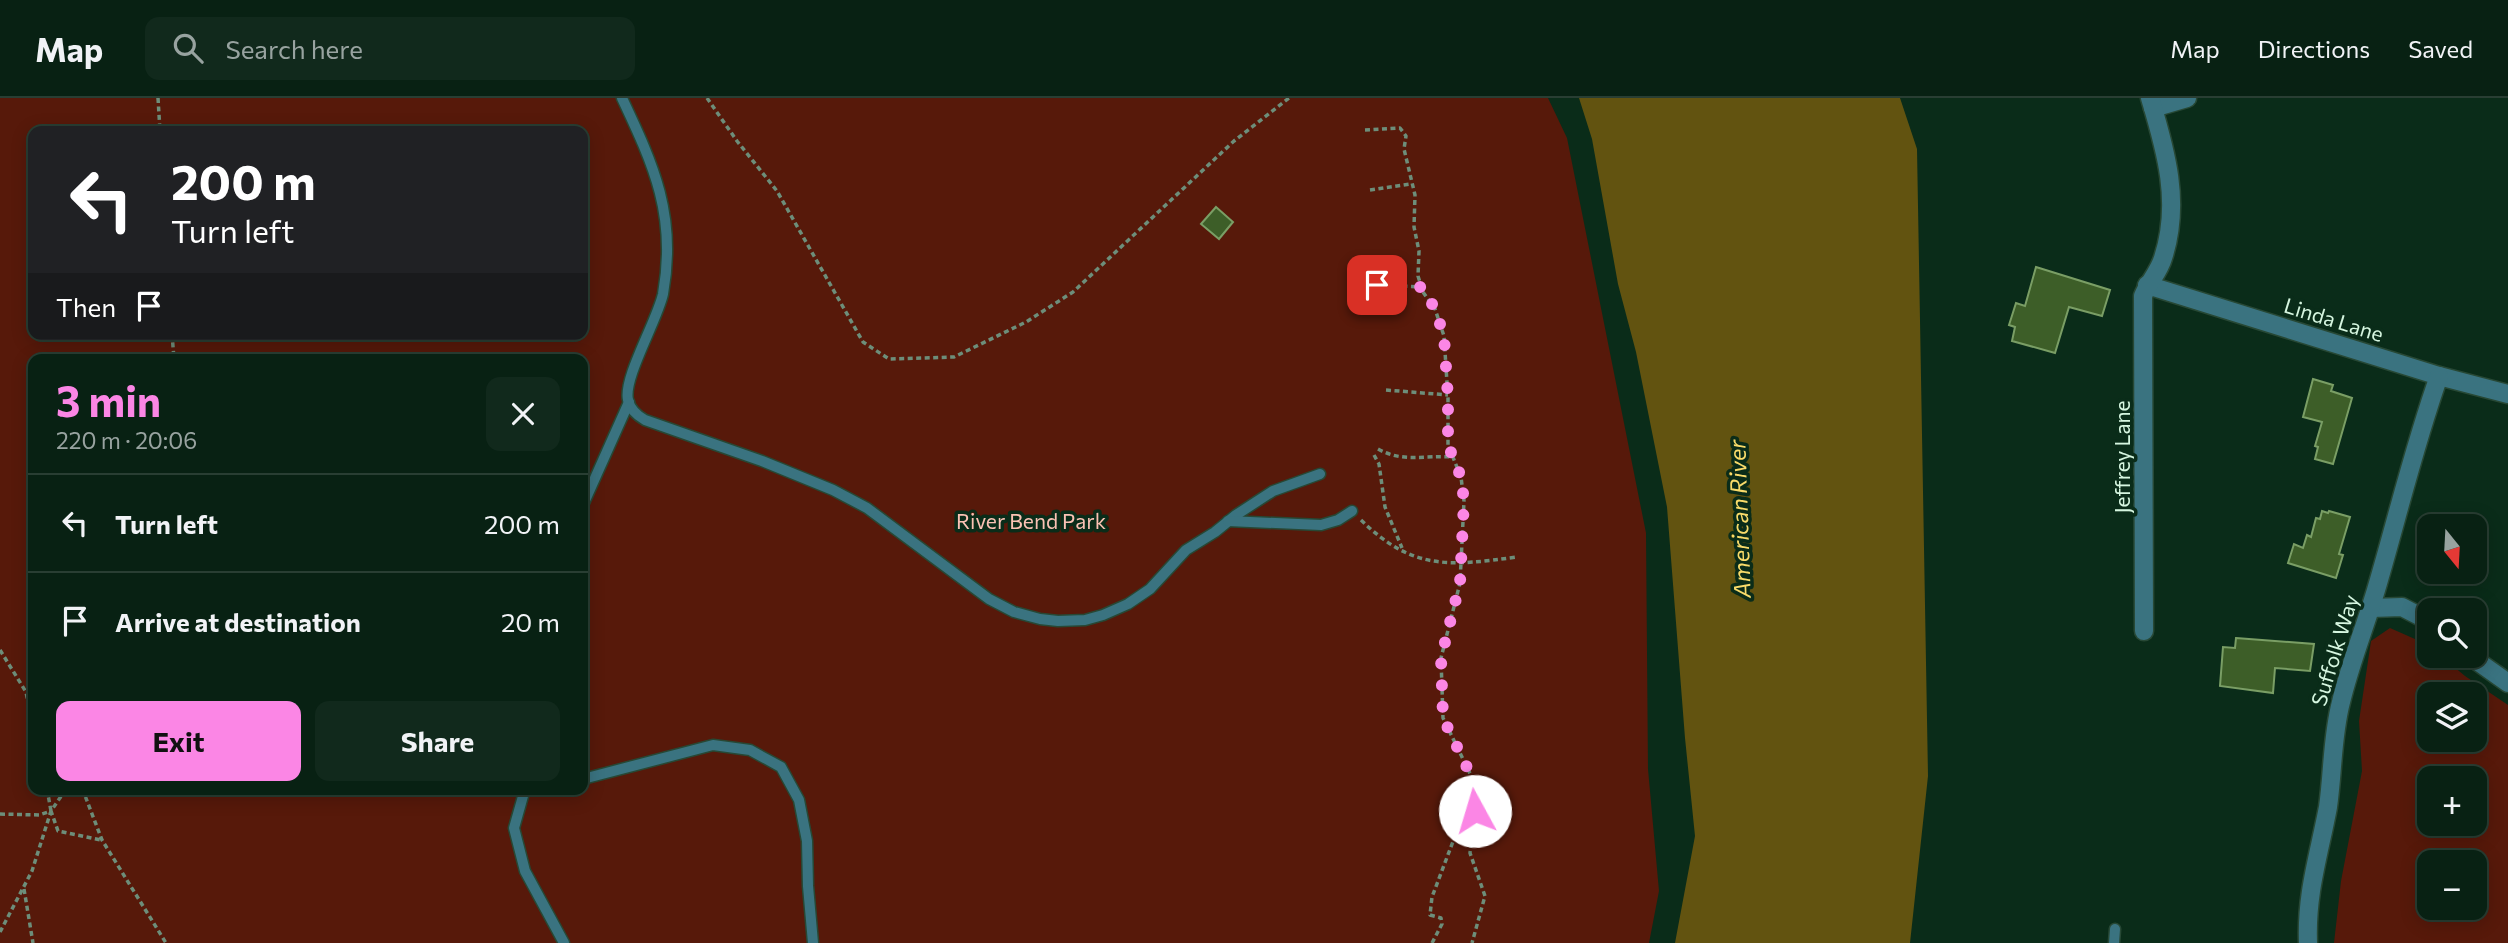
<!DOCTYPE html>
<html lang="en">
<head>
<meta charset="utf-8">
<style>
	:root { --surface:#082113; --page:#11291c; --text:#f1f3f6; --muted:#98a3a0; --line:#293e33; --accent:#fb86e5 }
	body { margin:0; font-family:Commissioner,sans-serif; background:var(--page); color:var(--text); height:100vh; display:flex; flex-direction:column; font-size:26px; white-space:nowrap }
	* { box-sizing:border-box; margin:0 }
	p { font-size:23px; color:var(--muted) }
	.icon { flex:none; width:38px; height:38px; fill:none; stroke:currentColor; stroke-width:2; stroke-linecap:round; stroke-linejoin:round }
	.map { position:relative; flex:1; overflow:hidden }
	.drawer { position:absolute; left:28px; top:256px; width:560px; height:441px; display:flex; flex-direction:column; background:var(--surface); border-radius:14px; box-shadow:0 4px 18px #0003,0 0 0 2px var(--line) }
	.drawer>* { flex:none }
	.banner { position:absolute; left:28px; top:28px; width:560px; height:214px; border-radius:14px; box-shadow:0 4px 18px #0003,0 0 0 2px var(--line); background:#202124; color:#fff; overflow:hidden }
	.needle { width:46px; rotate:162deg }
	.buttons { position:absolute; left:2417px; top:416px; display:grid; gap:14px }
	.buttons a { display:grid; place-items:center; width:70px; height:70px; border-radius:14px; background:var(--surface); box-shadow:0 4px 18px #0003,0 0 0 2px var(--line); font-size:35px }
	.pin { position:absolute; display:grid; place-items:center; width:60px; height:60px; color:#fff; margin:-30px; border-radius:14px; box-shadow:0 4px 10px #0006 }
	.me { position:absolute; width:77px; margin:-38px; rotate:354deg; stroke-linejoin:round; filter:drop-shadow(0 0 5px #0008) }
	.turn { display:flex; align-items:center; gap:24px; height:147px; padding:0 28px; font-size:32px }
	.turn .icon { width:91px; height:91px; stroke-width:2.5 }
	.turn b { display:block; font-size:49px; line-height:60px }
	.then { display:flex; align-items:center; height:66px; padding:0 28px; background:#0003; gap:14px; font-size:26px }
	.round { display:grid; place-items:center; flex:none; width:74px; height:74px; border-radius:14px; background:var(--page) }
	.summary { display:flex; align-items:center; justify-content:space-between; height:119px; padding:0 28px }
	h1 { font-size:42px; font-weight:700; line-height:52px; color:var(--accent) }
	.button { display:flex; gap:14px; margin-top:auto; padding:14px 28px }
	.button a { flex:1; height:80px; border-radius:14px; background:var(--accent); color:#111; font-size:28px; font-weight:700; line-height:80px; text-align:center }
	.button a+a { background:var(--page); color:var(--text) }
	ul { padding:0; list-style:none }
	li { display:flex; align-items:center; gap:21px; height:98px; padding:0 28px; border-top:2px solid var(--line) }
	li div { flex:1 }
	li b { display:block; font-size:26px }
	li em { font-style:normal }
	header { display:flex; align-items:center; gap:42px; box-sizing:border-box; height:98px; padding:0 35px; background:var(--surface); border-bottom:2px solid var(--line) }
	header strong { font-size:33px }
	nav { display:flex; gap:38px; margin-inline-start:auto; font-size:24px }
	.search { width:490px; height:63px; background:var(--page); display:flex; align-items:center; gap:18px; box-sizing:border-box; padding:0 24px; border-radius:14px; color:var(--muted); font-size:26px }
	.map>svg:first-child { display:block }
	.green { fill:#57190a; fill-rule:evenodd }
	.water { fill:#625310 }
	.building { fill:#3d5e28; stroke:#7a9e65; stroke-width:2 }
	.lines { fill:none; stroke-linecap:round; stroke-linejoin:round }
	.service-casing { stroke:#274835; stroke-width:13 }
	.minor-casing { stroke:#274835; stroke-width:21 }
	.path { stroke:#6d8e7a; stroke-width:3.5; stroke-dasharray:5 3.5; stroke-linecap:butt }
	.service { stroke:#3a7380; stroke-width:10 }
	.minor { stroke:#3a7380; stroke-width:18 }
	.route { stroke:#fb86e5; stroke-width:12; stroke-dasharray:0 21.6 }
	.labels { text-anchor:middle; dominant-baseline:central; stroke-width:7; stroke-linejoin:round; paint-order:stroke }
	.street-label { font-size:21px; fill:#d6f6e0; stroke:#0a2c19 }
	.park-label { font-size:21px; fill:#fbc2b4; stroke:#0a2c19 }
	.water-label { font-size:23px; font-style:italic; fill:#f8db6a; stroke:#0a2c19 }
</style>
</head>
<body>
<header>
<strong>Map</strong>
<div class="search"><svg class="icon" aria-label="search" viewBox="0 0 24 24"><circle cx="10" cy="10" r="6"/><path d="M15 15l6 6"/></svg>Search here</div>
<nav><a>Map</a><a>Directions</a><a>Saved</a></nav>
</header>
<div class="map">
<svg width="2508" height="845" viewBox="0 0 2508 845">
	<rect width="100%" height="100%" fill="#0a2c19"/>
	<g class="green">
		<path d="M0,0H1548L1567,40L1646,435L1648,671L1659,793L1649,845H0ZM33,33H583V236H33ZM33,261H583V691H33Z"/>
		<path d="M2390,530L2424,545L2429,549V558H2441L2465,578L2508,607V845H2334L2341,783L2362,673L2359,623L2371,543ZM2429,597H2474V642H2429ZM2429,681H2474V726H2429ZM2429,765H2474V810H2429Z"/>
	</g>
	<polygon class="water" points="1579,0 1900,0 1917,51 1928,678 1910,845 1675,845 1695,738 1685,640 1667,409 1636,254 1618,186 1592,41"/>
	<g class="building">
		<polygon points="1216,109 1233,124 1219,141 1201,126"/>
		<polygon points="2036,169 2110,192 2102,218 2069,209 2055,255 2012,243 2015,229 2009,227 2016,205 2025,208"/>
		<polygon points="2313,281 2333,287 2331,293 2352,300 2333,366 2315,361 2318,349 2315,348 2322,324 2303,319"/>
		<polygon points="2322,413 2328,415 2329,413 2350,419 2339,456 2343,457 2336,480 2288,465 2294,446 2303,450 2307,437 2311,439 2316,420 2320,421"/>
		<polygon points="2236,540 2314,546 2310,573 2275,570 2273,595 2220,588 2223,549 2235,550"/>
	</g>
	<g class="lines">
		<g class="service-casing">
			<g id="service">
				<path d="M622,0C654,68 677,118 663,196C657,223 623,280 628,302C630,311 638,318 645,322L762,363L833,392L867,410L989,501L1014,514L1040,521L1058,523L1085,522L1103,517L1128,506L1150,491L1186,452L1215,434L1236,417L1273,393L1320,376"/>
				<polyline points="583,407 629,304"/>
				<polyline points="1228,423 1321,427 1338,422 1352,413"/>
				<polyline points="583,681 713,647 750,652 781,669 799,702 807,743 808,788 813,845"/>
				<polyline points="525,691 514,730 525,773 564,845"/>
				<polyline points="2114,845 2115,831"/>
			</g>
		</g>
		<g class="minor-casing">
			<g id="minor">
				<polyline points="2153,10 2187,0"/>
				<polyline points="2147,187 2439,278 2508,296"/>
				<polyline points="2371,510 2402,509 2429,523"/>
				<path d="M2144,533L2143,198C2148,185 2159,174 2163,160C2181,105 2166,53 2150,0"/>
				<polyline points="2470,558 2508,585"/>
				<path d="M2308,845C2306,795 2319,757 2328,709C2333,674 2332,638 2341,604C2350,566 2365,529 2376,492C2397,421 2414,348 2439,278"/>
			</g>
		</g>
		<g class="path">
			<polyline points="158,0 160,33"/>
			<polyline points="707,0 737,43 777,93 863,244 889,261 954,259 1026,224 1073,194 1234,43 1289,0"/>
			<polyline points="1365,32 1400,30 1406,38 1404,51 1415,97 1414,129 1419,153 1418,178 1423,194 1435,211 1444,238 1448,300 1448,347 1461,379 1464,403 1460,485 1441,560 1443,620 1478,692 1470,755 1485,798 1472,845"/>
			<polyline points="1370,92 1411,86"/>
			<polyline points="1377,187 1422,189"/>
			<polyline points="172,236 174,261"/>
			<polyline points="1386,292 1448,297"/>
			<path d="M1378,351C1403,365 1424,357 1452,359"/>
			<polyline points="1374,357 1379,366 1385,409 1402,450"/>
			<path d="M1361,422C1413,473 1450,468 1517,459"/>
			<polyline points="0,552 26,594 33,629"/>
			<polyline points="47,691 51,713"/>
			<polyline points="86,691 84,695 102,742 166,845"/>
			<polyline points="0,716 39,717 51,713 58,733 101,742"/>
			<polyline points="24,791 33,845"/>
			<polyline points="0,834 32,773 51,713 66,691"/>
			<polyline points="1432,845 1442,826 1441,820 1430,817 1432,799 1460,725 1471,680"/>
		</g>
		<use href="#service" class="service"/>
		<use href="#minor" class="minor"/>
	</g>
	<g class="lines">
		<polyline class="route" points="1377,187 1422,189 1435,211 1444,238 1448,300 1448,347 1461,379 1464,403 1460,485 1441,560 1443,620 1478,692 1475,713"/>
	</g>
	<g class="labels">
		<g class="street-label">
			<text transform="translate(2334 221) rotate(17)">Linda Lane</text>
			<text transform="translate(2121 359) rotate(-90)">Jeffrey Lane</text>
			<text transform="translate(2334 552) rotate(-73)">Suffolk Way</text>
		</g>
		<g class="park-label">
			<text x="1031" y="422">River Bend Park</text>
		</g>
		<g class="water-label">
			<text transform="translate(1739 421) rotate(-92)">American River</text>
		</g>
	</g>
</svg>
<div class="buttons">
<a><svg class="needle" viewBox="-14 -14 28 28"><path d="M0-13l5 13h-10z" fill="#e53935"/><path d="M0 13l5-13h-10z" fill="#98a3a0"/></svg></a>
<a><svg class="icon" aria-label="search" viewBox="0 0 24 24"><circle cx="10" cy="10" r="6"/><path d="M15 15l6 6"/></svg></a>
<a><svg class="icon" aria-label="layers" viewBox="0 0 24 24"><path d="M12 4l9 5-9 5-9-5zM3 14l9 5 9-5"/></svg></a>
<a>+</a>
<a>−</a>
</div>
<div class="pin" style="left:1377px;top:187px;background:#d93025"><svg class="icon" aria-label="arrive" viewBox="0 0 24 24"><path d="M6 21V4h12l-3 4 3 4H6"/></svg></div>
<svg class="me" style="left:1475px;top:713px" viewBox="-20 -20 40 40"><circle r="19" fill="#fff"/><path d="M0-13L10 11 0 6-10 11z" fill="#fb86e5"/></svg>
<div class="banner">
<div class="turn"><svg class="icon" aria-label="left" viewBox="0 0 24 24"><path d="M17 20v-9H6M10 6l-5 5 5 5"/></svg><div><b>200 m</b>Turn left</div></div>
<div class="then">Then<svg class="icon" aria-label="arrive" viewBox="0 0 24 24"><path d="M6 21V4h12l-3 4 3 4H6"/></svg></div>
</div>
<section class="drawer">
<div class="summary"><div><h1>3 min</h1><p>220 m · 20:06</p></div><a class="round"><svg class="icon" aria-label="close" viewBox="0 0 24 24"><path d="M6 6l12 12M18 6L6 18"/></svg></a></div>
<ul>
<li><svg class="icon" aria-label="left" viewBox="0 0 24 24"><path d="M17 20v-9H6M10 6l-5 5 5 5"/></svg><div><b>Turn left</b></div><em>200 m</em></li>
<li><svg class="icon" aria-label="arrive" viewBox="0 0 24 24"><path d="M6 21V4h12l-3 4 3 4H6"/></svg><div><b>Arrive at destination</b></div><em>20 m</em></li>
</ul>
<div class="button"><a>Exit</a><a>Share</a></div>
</section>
</div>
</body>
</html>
